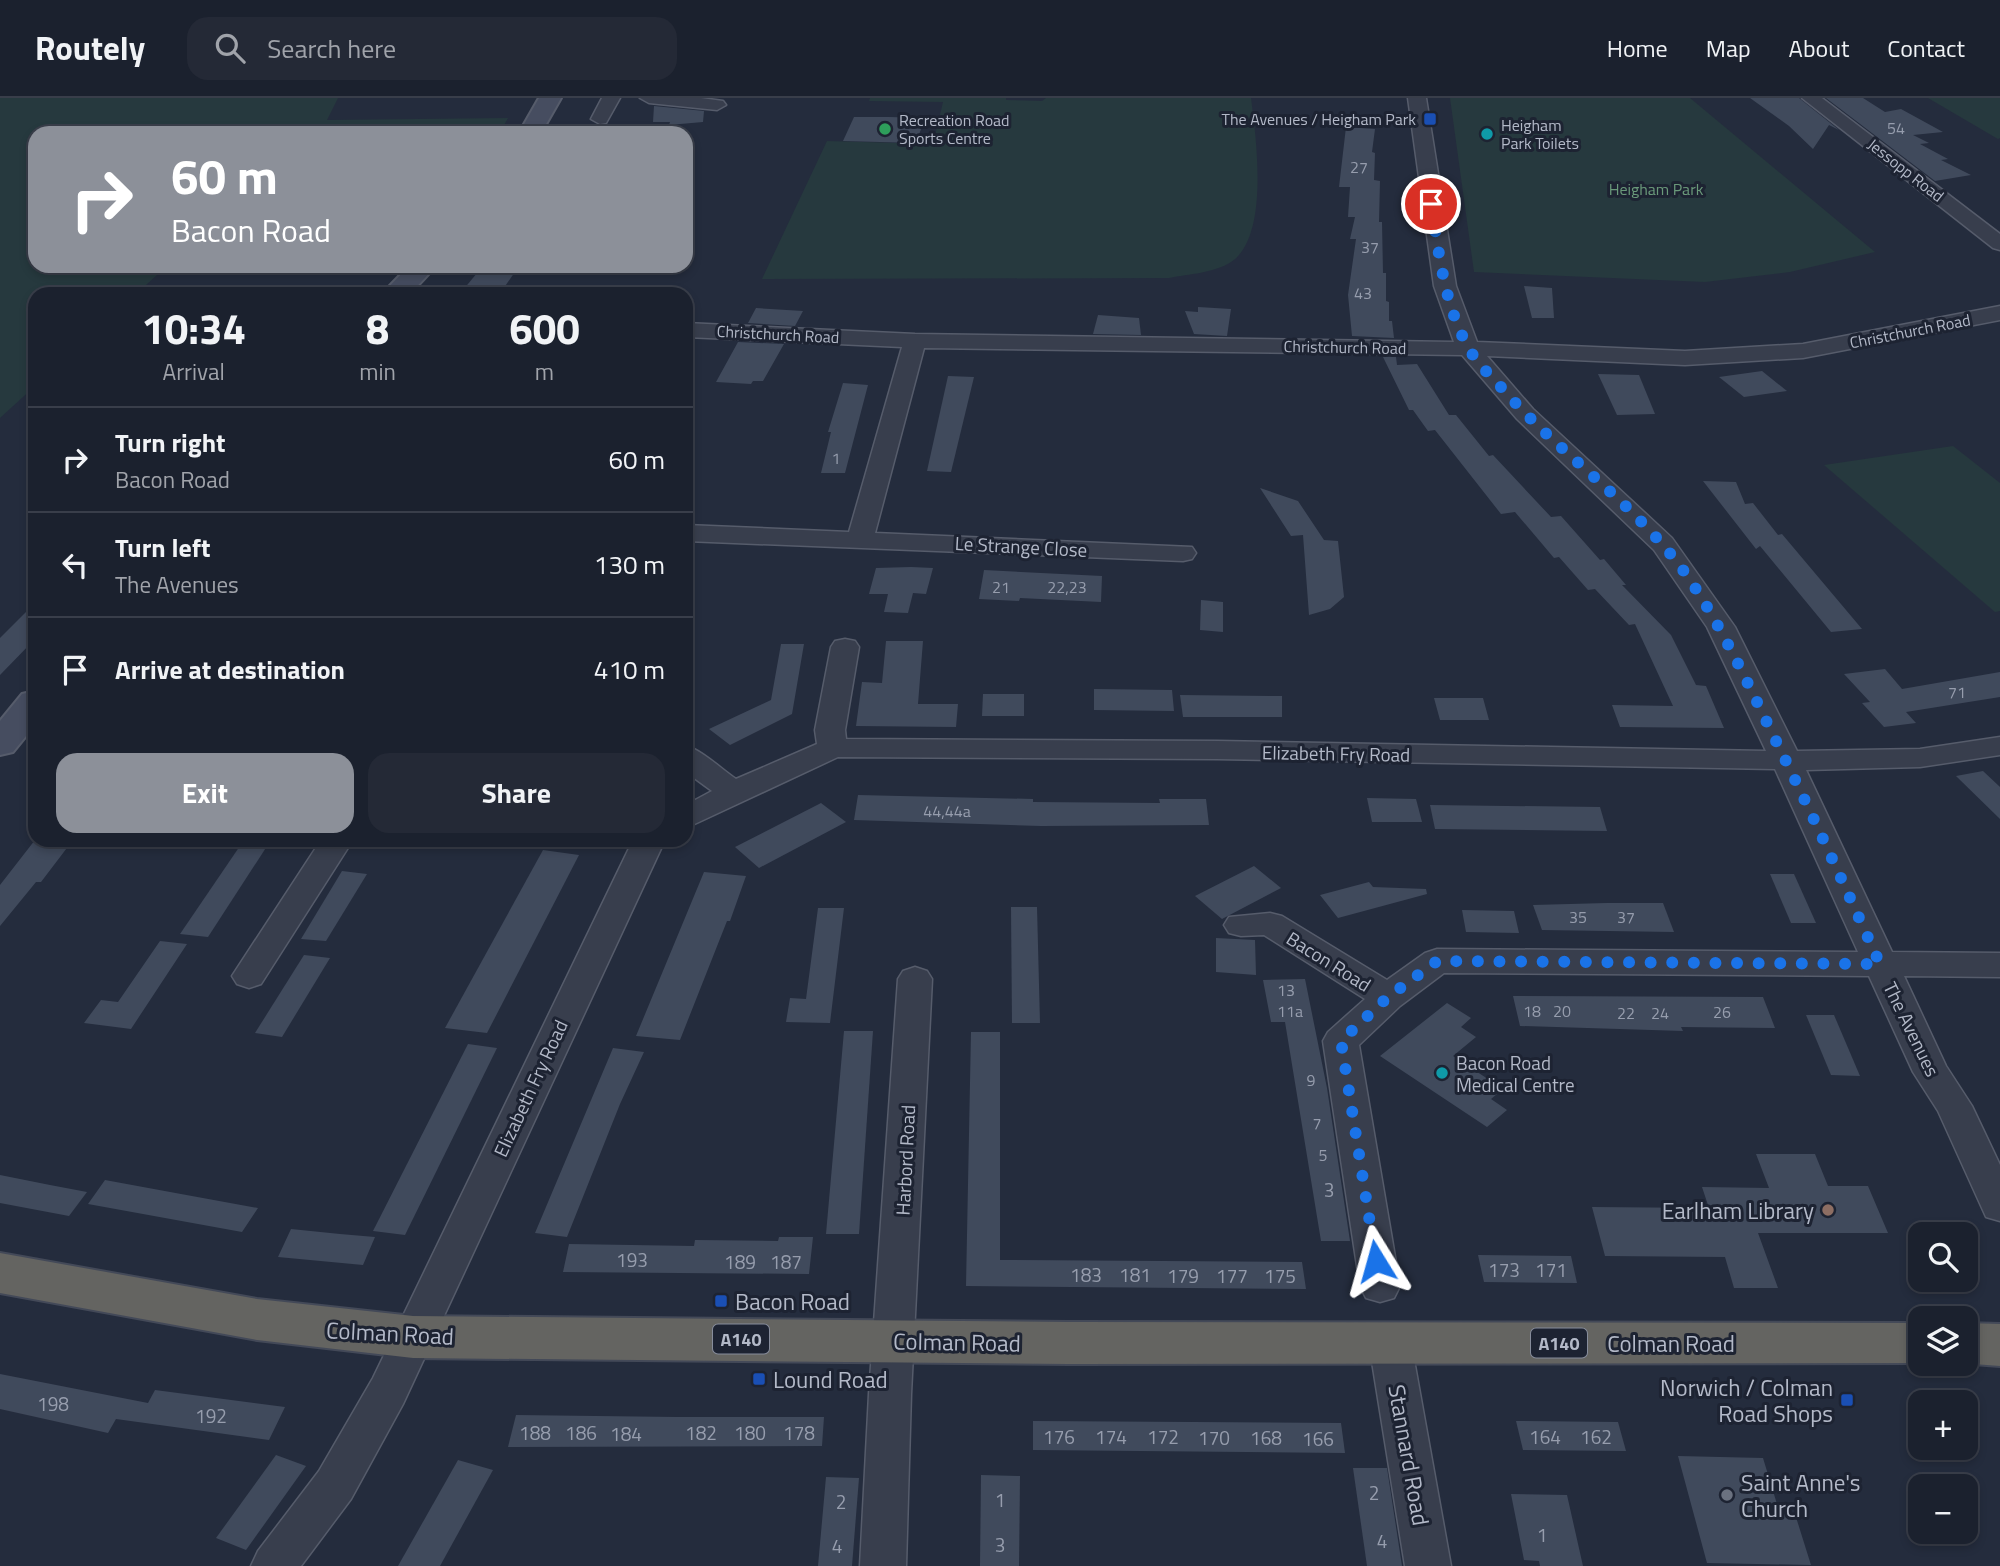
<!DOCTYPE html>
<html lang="en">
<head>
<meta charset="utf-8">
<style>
	:root { --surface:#1b212e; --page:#242936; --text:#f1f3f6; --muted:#a0a3aa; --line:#393e4a; --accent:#8c9099 }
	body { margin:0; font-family:"Titillium Web",sans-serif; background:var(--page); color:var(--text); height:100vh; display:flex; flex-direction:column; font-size:26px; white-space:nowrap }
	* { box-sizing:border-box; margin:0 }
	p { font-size:23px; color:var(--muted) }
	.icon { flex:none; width:38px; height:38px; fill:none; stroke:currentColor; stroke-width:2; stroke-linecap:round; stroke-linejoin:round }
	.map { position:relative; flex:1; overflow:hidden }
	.sheet { position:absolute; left:28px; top:189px; width:665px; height:560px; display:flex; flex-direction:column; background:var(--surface); border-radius:21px; box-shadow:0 4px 10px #0003,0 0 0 2px var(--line) }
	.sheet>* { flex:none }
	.guide { position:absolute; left:28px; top:28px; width:665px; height:147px; border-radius:21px; box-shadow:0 4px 10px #0003,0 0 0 2px var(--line); background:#8c9099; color:#fff; overflow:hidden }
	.buttons { position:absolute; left:1908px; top:1124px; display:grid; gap:14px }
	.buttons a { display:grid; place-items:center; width:70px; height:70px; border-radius:14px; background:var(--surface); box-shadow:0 4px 10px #0003,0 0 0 2px var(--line); font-size:35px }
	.pin { position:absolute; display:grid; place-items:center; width:60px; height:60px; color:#fff; margin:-30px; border:4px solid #fff; border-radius:50%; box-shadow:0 2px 7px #0007 }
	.me { position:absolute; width:77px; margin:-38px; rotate:352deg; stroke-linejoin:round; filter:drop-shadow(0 0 5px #0008) }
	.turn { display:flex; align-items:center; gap:24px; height:147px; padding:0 28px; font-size:32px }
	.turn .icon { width:91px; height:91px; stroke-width:2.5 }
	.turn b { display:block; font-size:49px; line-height:60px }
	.eta { display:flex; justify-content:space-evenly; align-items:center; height:119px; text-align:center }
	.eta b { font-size:42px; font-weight:700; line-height:49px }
	.primary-button { display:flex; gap:14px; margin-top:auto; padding:14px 28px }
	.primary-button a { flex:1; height:80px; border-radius:21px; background:var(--accent); color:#fff; font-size:28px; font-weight:700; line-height:80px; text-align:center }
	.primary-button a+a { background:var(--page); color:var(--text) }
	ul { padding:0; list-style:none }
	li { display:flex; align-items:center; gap:21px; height:105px; padding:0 28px; border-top:2px solid var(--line) }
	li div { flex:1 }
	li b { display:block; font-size:26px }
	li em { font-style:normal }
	header { display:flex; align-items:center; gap:42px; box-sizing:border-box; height:98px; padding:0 35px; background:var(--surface); border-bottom:2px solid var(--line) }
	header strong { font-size:33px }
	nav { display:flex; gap:38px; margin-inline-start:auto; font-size:24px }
	.search { width:490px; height:63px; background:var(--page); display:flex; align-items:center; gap:18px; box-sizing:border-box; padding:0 24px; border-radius:21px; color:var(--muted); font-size:26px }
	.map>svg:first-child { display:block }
	.green { fill:#26393e }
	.building { fill:#404a5c }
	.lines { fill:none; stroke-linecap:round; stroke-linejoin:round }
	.minor-casing { stroke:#565c6b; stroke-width:3 }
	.secondary-casing { stroke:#565c6b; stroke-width:4 }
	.trunk-casing { stroke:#434958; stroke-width:4 }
	.minor { fill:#383e4d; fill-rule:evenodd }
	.secondary { fill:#464d60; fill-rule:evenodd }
	.trunk { fill:#646461; fill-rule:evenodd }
	.route { stroke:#1a73e8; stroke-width:12; stroke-dasharray:0 21.6 }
	.transit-dot { fill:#1a4fb4; stroke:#1d2332; stroke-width:2.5 }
	.leisure-dot { fill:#2e9e5b; stroke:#1d2332; stroke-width:2.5 }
	.culture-dot { fill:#0f9aa8; stroke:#1d2332; stroke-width:2.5 }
	.education-dot { fill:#8d6e63; stroke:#1d2332; stroke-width:2.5 }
	.worship-dot { fill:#6b7280; stroke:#1d2332; stroke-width:2.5 }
	.labels { text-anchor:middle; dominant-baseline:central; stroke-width:6; stroke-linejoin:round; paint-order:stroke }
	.far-poi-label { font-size:16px; fill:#b3b9c8; stroke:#1d2332; text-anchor:start }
	.number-label { font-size:16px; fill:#969dad }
	.far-street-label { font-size:16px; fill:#b3b9c8; stroke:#1d2332 }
	.far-park-label { font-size:16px; fill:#6a997a; stroke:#1d2332 }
	.shield { fill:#1d2332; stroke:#868c9b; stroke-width:2 }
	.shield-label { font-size:18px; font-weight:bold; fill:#b3b9c8 }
	.street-label { font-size:19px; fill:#b3b9c8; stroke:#1d2332 }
	.poi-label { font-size:19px; fill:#b3b9c8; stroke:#1d2332; text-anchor:start }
	.near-number-label { font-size:19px; fill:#969dad }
	.near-poi-label { font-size:23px; fill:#b3b9c8; stroke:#1d2332; text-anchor:start }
	.near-street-label { font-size:23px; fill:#b3b9c8; stroke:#1d2332 }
</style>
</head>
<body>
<header>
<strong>Routely</strong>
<div class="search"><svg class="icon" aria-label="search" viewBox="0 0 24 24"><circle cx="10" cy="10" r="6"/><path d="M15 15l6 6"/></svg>Search here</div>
<nav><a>Home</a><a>Map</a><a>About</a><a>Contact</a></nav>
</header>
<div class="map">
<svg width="2000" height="1468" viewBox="0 0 2000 1468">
	<rect width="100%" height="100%" fill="#242c3d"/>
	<g class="green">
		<polygon points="0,0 338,0 327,22 508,20 503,29 320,31 315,35 35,35 35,168 167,168 136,196 35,196 35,288 0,320"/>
		<path d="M870,0H1006V2L1042,3L1046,0H1251C1256,39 1270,139 1231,164C1214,175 1189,176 1169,180L762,181L827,43L933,46L943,4L869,3Z"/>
		<polygon points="1450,0 1690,0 1875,154 1790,174 1705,184 1474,174"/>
		<polygon points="1928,0 2000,0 2000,40 1998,41"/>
		<polygon points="1953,348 2000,385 2000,513 1995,514 1824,367"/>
	</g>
	<g class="building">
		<polygon points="1750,0 1799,0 1839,32 1829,27 1813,51 1789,28"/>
		<polygon points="1826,0 1863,0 1885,14 1901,11 1943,34 1913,37 1929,45 1920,46 1948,61 1941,62 1971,77 1935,83"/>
		<polygon points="654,8 704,13 703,24 669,27 670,24 653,24"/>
		<polygon points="854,19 889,19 925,20 916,45 843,43"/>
		<polygon points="1346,29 1375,31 1372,54 1375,55 1374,82 1380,83 1379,124 1382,124 1383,175 1386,175 1386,203 1389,204 1389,223 1392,223 1394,240 1352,238 1348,197 1356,141 1350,141 1355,119 1348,119 1350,89 1339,89"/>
		<polygon points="482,169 517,171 501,194 463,192"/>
		<polygon points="1524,188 1552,190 1554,220 1532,220"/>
		<polygon points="1198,209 1231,211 1227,238 1194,236 1185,213 1198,214"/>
		<polygon points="756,210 803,213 795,228 748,225"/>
		<polygon points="1098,217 1139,220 1141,237 1093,236"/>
		<polygon points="738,244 784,246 763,283 753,283 751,286 716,284"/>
		<polygon points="1383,259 1396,259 1397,267 1417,266 1449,317 1456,317 1489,358 1493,357 1551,419 1561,418 1600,462 1604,461 1626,487 1622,487 1671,537 1696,587 1706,588 1724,630 1620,629 1612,607 1673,608 1635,526 1629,527 1595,491 1588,492 1559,459 1554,460 1515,414 1501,416 1435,332 1428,333 1413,312 1409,312"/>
		<polygon points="1762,273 1787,293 1744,299 1719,279"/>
		<polygon points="1598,276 1639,277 1655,316 1617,317"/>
		<polygon points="948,278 974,279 951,374 927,373"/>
		<polygon points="843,285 868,287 845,375 821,375 831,334 828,334"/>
		<polygon points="1703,383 1736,384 1745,406 1753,405 1778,437 1782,436 1862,531 1831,534 1760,448 1756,451"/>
		<polygon points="1260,390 1298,403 1324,442 1338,443 1344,499 1330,511 1309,517 1303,437 1291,438"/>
		<polygon points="911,469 933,470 926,496 913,495 908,515 884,514 888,496 869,496 876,470"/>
		<polygon points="984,472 1102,478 1101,504 1020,500 1019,503 979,501"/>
		<polygon points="1201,502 1223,504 1223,534 1200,532"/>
		<polygon points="35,505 35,541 0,577 0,540"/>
		<polygon points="886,543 923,543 918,606 958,606 956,629 856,628 862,584 882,585"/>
		<polygon points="781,546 804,546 792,616 730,647 709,631 771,602"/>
		<polygon points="1885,571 1902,591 2000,574 2000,599 1906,614 1916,625 1884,629 1862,605 1870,604 1844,576"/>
		<polygon points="1094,591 1172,592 1174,613 1094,612"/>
		<polygon points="983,596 1024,596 1024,618 982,618"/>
		<polygon points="1180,597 1282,598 1282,619 1183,619"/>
		<polygon points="1434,600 1483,600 1489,622 1440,622"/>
		<polygon points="1983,673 2000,689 2000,721 1956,678"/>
		<polygon points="858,697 1033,701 1033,704 1160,705 1159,701 1206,701 1209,727 1041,728 854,722"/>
		<polygon points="1367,700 1416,701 1422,724 1372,724"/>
		<polygon points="821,705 846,724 759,770 735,749"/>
		<polygon points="1430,707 1600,709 1607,733 1435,731"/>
		<polygon points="35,742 73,742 41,784 36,784 0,828 0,787"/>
		<polygon points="244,742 271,742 208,839 180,836"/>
		<polygon points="543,752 579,757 487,935 445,930"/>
		<polygon points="1254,768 1281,790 1222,821 1195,798"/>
		<polygon points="342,773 367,776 326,843 301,841"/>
		<polygon points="704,774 746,778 730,823 727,823 680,942 636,938"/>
		<polygon points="1770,776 1794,776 1816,825 1791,825"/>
		<polygon points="1369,784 1373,789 1426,791 1427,796 1338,820 1320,797"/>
		<polygon points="1607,805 1663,805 1674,834 1542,832 1533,807"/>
		<polygon points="1011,809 1037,809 1040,925 1012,925"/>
		<polygon points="818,810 844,810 830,925 786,924 790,900 806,901"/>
		<polygon points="1462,812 1514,813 1519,835 1466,834"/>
		<polygon points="1216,840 1255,842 1256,877 1216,874"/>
		<polygon points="160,843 187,846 131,931 84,925 101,902 118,904"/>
		<polygon points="304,857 330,860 282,939 255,935"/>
		<polygon points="1305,881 1327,990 1350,1143 1321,1143 1285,924 1271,924 1263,882"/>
		<polygon points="1513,898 1763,899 1775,930 1681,929 1683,933 1520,928"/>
		<polygon points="1447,905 1471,920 1461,929 1476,939 1453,958 1503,991 1491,1001 1507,1012 1487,1029 1380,958"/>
		<polygon points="1806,917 1834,917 1860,978 1831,977"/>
		<polygon points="844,933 873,933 859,1136 826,1136"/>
		<polygon points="971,934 1000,934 1000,1162 1302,1164 1306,1191 966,1188"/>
		<polygon points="468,946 497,950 405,1137 373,1133"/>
		<polygon points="613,950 644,954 620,1006 567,1139 535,1135"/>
		<polygon points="1756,1056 1815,1056 1828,1088 1868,1088 1888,1135 1758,1135 1778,1190 1734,1190 1725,1159 1605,1158 1592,1109 1709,1110 1702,1089 1769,1090"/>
		<polygon points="0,1077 50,1087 87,1094 69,1118 0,1105"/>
		<polygon points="105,1082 181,1096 258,1110 242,1134 88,1106"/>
		<polygon points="291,1131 340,1136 375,1139 363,1167 278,1159"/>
		<polygon points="779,1139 813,1139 809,1176 563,1174 569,1146 694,1148 695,1142 778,1143"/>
		<polygon points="1478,1157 1571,1158 1577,1185 1484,1184"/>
		<polygon points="0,1276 148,1305 155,1292 285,1309 269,1342 116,1321 108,1335 0,1311"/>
		<polygon points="516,1317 677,1319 824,1319 822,1348 508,1349"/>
		<polygon points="1033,1323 1341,1325 1345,1355 1033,1352"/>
		<polygon points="1516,1323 1618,1324 1626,1353 1523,1352"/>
		<polygon points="276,1357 306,1368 246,1452 216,1440"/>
		<polygon points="1678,1358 1763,1360 1780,1416 1795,1416 1811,1467 1707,1465"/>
		<polygon points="458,1362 493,1372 440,1468 398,1468"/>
		<polygon points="1353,1370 1387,1370 1402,1468 1367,1468"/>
		<polygon points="981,1377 1020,1378 1019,1468 980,1468"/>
		<polygon points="826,1379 859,1380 852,1468 818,1468"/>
		<polygon points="1511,1396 1567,1397 1583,1468 1540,1468 1539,1463 1524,1462"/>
	</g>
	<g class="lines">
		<g class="minor-casing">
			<g id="minor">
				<polygon points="602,0 620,0 606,25 600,26 591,21"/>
				<polygon points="640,0 701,0 723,3 726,7 717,12 649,5"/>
				<path d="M1408,0H1426L1456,188L1477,244L1685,253L1803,246L2000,208V222L1803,260L1685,267L1487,258L1533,311L1672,440L1735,529L1797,653L1920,651L2000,639V657L1920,669L1806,672L1892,854L2000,855V879L1904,878L1946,968L1972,1008L2000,1067V1123L1986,1119L1938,1013L1913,974L1869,878L1444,875L1400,908L1359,947L1400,1188L1394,1200L1380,1204L1366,1200L1360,1188L1323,943L1328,934L1365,901L1264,837L1241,838L1229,835L1224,827L1229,819L1270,815L1282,818L1387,882L1425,855L1437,851L1858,854L1775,671L1217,661L838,659L686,730V707L712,693L686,674V648C702,652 721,671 736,681L817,646L815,632L831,549L835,543L845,541L855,543L859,549L845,632L846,641L1217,643L1766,653L1707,529L1654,452L1517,321L1462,257L924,250L875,435L1192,449L1196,455L1192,461L1183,463L686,443V427L849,434L902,249L686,239V225L915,236L1454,244L1434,188Z"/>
				<polygon points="1802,0 1822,0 2000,136 2000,152 1993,150"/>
				<polygon points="321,742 353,742 261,886 249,890 237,886 232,878"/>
				<polygon points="633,742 665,742 403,1306 351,1401 301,1468 251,1468 258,1453 319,1373 373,1280"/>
				<polygon points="915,869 927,873 932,881 911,1296 906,1468 860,1468 869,1296 898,881 903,873"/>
				<polygon points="1390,1228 1405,1233 1411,1245 1451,1468 1405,1468 1369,1245 1375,1233"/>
			</g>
		</g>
		<g class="secondary-casing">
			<g id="secondary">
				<polygon points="539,0 561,0 541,35 519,35"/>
				<polygon points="409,168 436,168 410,196 382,196"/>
				<polygon points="35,593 35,627 13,654 0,657 0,623 22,596"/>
			</g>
		</g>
		<g class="trunk-casing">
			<g id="trunk">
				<polygon points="0,1155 257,1201 413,1218 1069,1224 1920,1225 1920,1265 1925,1265 1069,1266 413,1260 257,1242 0,1195"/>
				<polygon points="1965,1225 2000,1226 2000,1268 1960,1265 1965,1265"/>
			</g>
		</g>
		<use href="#minor" class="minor"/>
		<use href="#secondary" class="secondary"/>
		<use href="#trunk" class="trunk"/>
	</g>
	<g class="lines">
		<path class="route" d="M1376,1163L1341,943L1388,899L1437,863L1880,866C1846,791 1812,715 1775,641C1748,586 1724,533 1690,482C1641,410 1567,362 1509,298C1495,282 1478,267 1468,249C1444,206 1439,154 1431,106"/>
	</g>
	<g class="transit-dot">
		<rect x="1423" y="14" width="14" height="14" rx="3.5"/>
		<rect x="714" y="1196" width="14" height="14" rx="3.5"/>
		<rect x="752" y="1274" width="14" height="14" rx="3.5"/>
		<rect x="1840" y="1295" width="14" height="14" rx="3.5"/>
	</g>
	<circle class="leisure-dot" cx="885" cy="31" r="7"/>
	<g class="culture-dot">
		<circle cx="1487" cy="36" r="7"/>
		<circle cx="1442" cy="975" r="7"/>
	</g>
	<circle class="education-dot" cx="1828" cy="1112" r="7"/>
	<circle class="worship-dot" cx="1727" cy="1397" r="7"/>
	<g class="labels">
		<g class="far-poi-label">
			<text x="1416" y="21" text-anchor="end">The Avenues / Heigham Park</text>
			<text x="899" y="22">Recreation Road<tspan x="899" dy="18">Sports Centre</tspan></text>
			<text x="1501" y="27">Heigham<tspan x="1501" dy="18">Park Toilets</tspan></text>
		</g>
		<g class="number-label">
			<text x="1896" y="30">54</text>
			<text x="1359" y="69">27</text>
			<text x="1370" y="149">37</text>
			<text x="1363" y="195">43</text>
			<text x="836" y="360">1</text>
			<text x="1001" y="489">21</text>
			<text x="1067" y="489">22,23</text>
			<text x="1957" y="594">71</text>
			<text x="947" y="713">44,44a</text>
			<text x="1578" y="819">35</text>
			<text x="1626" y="819">37</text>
			<text x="1286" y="892">13</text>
			<text x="1290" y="913">11a</text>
			<text x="1532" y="913">18</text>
			<text x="1562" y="913">20</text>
			<text x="1722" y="914">26</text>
			<text x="1626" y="915">22</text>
			<text x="1660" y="915">24</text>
			<text x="1311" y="982">9</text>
			<text x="1317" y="1025">7</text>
			<text x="1323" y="1057">5</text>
		</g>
		<g class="far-street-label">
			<text transform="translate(1906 72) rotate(38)">Jessopp Road</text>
			<text transform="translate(1910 233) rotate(-11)">Christchurch Road</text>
			<text transform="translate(778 236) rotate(3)">Christchurch Road</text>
			<text transform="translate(1345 249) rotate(1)">Christchurch Road</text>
		</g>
		<g class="far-park-label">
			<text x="1656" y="91">Heigham Park</text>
		</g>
		<g class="shield">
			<rect x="713" y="1226.5" width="56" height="29" rx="5"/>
			<rect x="1531" y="1230.5" width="56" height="29" rx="5"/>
		</g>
		<g class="shield-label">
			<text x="741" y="1241">A140</text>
			<text x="1559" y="1245">A140</text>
		</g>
		<g class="street-label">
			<text transform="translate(1021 448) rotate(3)">Le Strange Close</text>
			<text transform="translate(1336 655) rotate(1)">Elizabeth Fry Road</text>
			<text transform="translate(1329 863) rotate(32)">Bacon Road</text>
			<text transform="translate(1912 931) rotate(64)">The Avenues</text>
			<text transform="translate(530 990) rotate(-65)">Elizabeth Fry Road</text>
			<text transform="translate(905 1062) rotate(-87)">Harbord Road</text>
		</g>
		<g class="poi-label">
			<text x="1456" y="964">Bacon Road<tspan x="1456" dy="22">Medical Centre</tspan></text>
		</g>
		<g class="near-number-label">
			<text x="1329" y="1091">3</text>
			<text x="632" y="1161">193</text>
			<text x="740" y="1163">189</text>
			<text x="786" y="1163">187</text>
			<text x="1504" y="1171">173</text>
			<text x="1551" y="1171">171</text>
			<text x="1086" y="1176">183</text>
			<text x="1135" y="1176">181</text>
			<text x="1183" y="1177">179</text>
			<text x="1232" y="1177">177</text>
			<text x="1280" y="1177">175</text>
			<text x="53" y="1305">198</text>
			<text x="211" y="1317">192</text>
			<text x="535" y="1334">188</text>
			<text x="581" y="1334">186</text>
			<text x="701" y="1334">182</text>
			<text x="750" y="1334">180</text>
			<text x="799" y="1334">178</text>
			<text x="626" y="1335">184</text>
			<text x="1059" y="1338">176</text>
			<text x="1111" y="1338">174</text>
			<text x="1163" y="1338">172</text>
			<text x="1545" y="1338">164</text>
			<text x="1596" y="1338">162</text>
			<text x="1214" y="1339">170</text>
			<text x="1266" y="1339">168</text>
			<text x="1318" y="1340">166</text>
			<text x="1374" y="1394">2</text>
			<text x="1000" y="1401">1</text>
			<text x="841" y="1403">2</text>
			<text x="1542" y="1436">1</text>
			<text x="1382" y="1442">4</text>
			<text x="1000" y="1446">3</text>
			<text x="837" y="1447">4</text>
		</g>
		<g class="near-poi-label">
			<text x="1814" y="1112" text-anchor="end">Earlham Library</text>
			<text x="735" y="1203">Bacon Road</text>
			<text x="773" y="1281">Lound Road</text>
			<text x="1833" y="1289" text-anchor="end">Norwich / Colman<tspan x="1833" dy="26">Road Shops</tspan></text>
			<text x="1741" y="1384">Saint Anne's<tspan x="1741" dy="26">Church</tspan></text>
		</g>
		<g class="near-street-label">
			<text transform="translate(390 1235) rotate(3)">Colman Road</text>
			<text transform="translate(957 1244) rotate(1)">Colman Road</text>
			<text x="1671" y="1245">Colman Road</text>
			<text transform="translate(1409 1357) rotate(80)">Stannard Road</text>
		</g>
	</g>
</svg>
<div class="buttons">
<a><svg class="icon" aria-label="search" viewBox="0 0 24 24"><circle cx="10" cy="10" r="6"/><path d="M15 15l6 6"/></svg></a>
<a><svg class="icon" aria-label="layers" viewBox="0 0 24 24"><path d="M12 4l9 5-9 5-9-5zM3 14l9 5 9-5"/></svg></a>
<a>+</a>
<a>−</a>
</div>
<div class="pin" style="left:1431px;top:106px;background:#d93025"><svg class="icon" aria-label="arrive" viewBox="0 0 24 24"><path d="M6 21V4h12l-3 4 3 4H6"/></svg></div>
<svg class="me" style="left:1376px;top:1163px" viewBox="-20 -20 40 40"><path d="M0-17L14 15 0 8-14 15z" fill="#1a73e8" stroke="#fff" stroke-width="4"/></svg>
<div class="guide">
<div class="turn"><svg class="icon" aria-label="right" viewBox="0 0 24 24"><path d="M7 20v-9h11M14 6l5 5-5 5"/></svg><div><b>60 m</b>Bacon Road</div></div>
</div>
<section class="sheet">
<div class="eta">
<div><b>10:34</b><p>Arrival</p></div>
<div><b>8</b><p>min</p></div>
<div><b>600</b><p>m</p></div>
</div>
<ul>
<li><svg class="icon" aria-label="right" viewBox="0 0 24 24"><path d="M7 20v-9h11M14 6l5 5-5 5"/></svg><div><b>Turn right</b><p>Bacon Road</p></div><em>60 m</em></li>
<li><svg class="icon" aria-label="left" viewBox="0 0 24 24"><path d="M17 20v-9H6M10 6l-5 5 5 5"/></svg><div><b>Turn left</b><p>The Avenues</p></div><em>130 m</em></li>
<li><svg class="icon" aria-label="arrive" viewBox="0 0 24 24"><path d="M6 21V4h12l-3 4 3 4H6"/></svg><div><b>Arrive at destination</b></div><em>410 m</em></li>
</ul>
<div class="primary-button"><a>Exit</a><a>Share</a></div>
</section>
</div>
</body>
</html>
